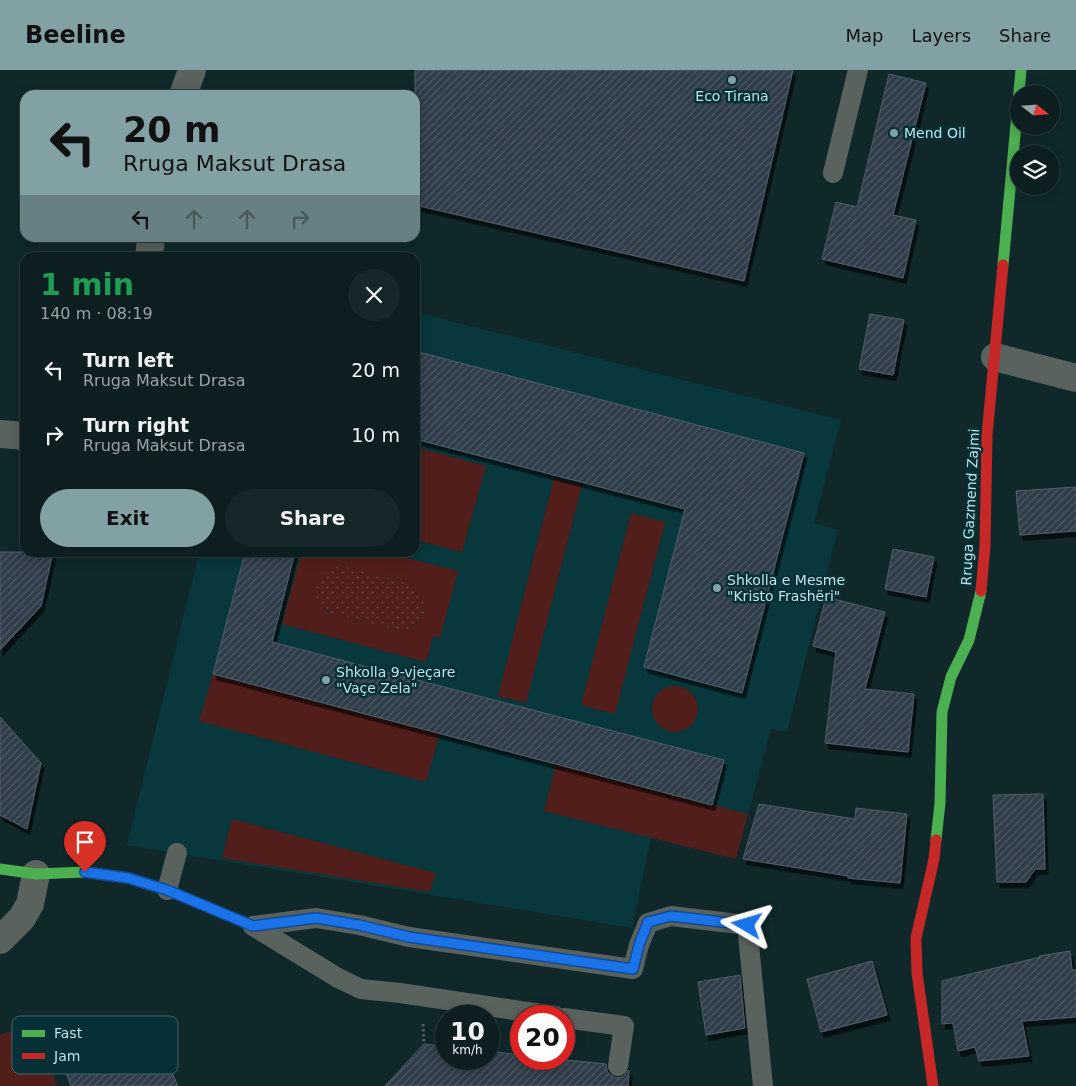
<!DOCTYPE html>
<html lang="en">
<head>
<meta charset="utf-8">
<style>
	:root { --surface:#0c1e20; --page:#152729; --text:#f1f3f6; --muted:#9aa2a5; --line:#2c3c3e; --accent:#82a1a5 }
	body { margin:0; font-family:"DejaVu Sans",sans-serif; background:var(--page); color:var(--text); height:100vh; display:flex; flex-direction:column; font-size:19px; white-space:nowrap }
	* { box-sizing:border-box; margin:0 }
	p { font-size:16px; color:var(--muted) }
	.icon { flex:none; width:28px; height:28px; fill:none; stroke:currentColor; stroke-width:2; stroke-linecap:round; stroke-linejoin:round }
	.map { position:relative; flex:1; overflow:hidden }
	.details { position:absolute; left:20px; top:182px; width:400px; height:305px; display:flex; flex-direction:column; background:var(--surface); border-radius:15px; box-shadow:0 2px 12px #0003,0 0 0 1px var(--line) }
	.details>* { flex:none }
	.top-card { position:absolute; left:20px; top:20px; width:400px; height:152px; border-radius:15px; box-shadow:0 2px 12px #0003,0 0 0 1px var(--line); background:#82a1a5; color:#111; overflow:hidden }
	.needle { width:32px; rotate:107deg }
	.buttons { position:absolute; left:1010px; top:15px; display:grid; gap:10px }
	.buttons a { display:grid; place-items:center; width:50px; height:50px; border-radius:50%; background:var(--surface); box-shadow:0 2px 12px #0003,0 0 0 1px var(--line); font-size:25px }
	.speed { position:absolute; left:435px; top:935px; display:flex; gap:10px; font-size:25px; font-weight:700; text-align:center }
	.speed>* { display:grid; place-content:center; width:65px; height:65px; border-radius:50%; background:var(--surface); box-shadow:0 2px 12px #0003,0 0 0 1px var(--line); line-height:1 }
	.speed small { font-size:12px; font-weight:400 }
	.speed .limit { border:8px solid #d22; background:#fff; color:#111 }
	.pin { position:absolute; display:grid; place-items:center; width:42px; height:42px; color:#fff; margin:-51px -21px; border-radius:50% 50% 50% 0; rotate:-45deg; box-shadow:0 0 5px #0007 }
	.pin .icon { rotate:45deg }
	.me { position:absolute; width:55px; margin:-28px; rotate:277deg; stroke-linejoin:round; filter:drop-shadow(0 0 4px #0008) }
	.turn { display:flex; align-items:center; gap:18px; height:105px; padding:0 20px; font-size:22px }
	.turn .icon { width:65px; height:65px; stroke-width:2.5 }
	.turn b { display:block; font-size:35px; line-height:42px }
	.lanes { display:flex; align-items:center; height:48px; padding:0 20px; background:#0003; justify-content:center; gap:25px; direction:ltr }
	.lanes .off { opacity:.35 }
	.round { display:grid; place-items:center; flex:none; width:52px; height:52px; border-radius:26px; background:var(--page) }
	.head { display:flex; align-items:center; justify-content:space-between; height:85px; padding:0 20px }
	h1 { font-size:30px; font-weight:700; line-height:38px; color:#1e9e55 }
	.cta { display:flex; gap:10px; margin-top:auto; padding:10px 20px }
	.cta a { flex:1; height:58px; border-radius:30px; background:var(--accent); color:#111; font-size:20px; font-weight:700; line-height:58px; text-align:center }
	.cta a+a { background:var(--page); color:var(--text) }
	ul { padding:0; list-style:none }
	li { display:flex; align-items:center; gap:15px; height:65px; padding:0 20px }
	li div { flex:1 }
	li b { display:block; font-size:19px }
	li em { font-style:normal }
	header { display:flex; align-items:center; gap:30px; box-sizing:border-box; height:70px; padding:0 25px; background:var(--accent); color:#111 }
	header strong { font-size:24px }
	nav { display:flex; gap:28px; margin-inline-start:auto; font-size:18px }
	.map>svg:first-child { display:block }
	.built { fill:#08373c }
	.green { fill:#511e1b; fill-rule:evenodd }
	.park { fill:url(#park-dots) }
	.building { fill:url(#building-hatch); stroke:#505e69; filter:url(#shadow) }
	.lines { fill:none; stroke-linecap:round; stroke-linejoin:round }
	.path { stroke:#515f5d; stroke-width:3; stroke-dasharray:2.5 2.5; stroke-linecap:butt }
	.lane { stroke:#59625d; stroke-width:20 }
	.street { stroke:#59625d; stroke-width:28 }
	.fast { stroke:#4caf50; stroke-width:11 }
	.jam { stroke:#c62828; stroke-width:11 }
	.route-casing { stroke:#114b97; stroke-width:12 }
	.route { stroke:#1a73e8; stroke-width:9 }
	.poi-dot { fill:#82a1a5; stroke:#063035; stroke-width:2 }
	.labels { text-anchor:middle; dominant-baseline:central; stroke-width:5; stroke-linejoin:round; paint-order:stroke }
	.poi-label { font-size:14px; fill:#bfe2e7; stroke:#063035; text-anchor:start }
	.street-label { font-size:14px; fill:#bfe2e7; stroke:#063035 }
	.key { fill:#063035; stroke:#3e656a; stroke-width:1 }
	.key-label { font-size:14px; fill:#bfe2e7 }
</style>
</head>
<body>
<header>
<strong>Beeline</strong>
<nav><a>Map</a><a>Layers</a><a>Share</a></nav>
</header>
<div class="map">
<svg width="1076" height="1016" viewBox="0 0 1076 1016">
	<defs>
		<pattern id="park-dots" width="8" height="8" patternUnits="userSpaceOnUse" patternTransform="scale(1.25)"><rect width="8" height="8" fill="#511e1b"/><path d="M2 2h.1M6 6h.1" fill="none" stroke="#683e3c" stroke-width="1.8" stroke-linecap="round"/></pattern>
		<pattern id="building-hatch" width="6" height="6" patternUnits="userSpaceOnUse" patternTransform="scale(1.25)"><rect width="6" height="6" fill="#2f3d49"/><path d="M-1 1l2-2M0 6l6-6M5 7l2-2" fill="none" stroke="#4b5963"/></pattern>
		<filter id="shadow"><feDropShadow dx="3" dy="5.5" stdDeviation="0" flood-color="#0009"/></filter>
	</defs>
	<rect width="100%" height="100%" fill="#10282a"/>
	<polygon class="built" points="415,242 841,350 814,453 838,460 787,662 771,659 736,789 651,768 632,858 127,775 199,483 415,482"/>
	<g class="green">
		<polygon points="415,377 486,396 462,482 415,470"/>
		<polygon points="554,408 582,415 526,633 498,626"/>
		<polygon points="631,443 665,452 615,644 581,635"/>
		<path d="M301,483H387L458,501L440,568L433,566L426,592L282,554ZM342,496L410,514L425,539C421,552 415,558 402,561L333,544L325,541L321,505L326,500Z"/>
		<polygon points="213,604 440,663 426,712 199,651"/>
		<circle cx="675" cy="639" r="23"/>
		<polygon points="556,694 748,744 736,789 544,741"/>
		<polygon points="232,749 436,803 430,822 222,788"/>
		<polygon points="36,953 57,1016 0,1016 0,965"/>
	</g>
	<path class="park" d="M342,496L410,514C434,528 427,555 402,561L333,544C305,531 311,498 342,496Z"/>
	<g class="building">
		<polygon points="415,0 793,0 744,211 415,135"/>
		<polygon points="889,4 926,13 893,145 916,150 903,208 822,189 836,132 857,137"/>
		<polygon points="870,244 904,250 893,305 859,299"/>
		<polygon points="415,281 804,383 742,623 644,597 685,439 415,369"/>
		<polygon points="1076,417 1076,461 1020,465 1016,421"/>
		<polygon points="893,479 934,487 926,527 885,519"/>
		<polygon points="0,482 53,482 41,536 0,580"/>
		<polygon points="245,482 295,482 272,572 724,690 712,735 213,604"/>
		<polygon points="826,527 885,542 865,619 914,624 908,682 825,673 836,582 813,576"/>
		<polygon points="0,647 41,693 27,759 0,745"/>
		<polygon points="1043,724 1045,799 1035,799 1026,812 997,812 993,725"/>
		<polygon points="759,734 855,749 856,738 907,744 900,813 848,808 848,806 743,789"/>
		<polygon points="1070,881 1072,900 1076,900 1076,947 1022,951 1029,986 979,991 975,977 958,981 953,953 942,954 942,911 1040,887 1039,886"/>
		<polygon points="872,891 887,945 821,962 807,909"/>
		<polygon points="740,905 745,958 706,965 698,912"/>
		<polygon points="121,959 155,964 178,1016 71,1016 51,964"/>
		<polygon points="424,974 446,976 446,989 489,989 489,981 521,985 521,989 557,989 606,994 607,1001 610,1005 616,1008 623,1007 629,1000 628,1016 385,1016"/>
	</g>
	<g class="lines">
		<polyline class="path" points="423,954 424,974"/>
		<g class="lane">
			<polyline points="833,103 858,0"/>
			<polyline points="167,820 177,783"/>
			<polyline points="253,856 316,848 359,855 409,867 633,899 639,875 648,853 671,846 747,855 763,1016"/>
			<polyline points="253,856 338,908 361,919 400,923 555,946"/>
			<polyline points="564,948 624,956 618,996"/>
		</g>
		<g class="street">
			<polyline points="183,25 192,0"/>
			<polyline points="149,188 151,168"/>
			<polyline points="995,287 1076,308"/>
			<polyline points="0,364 25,366"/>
			<polyline points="0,870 22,848 30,834 36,804"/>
		</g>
		<g class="fast">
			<polyline points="1003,195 1021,0"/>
			<polyline points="936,770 940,733 942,642 951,607 969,570 981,521"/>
			<polyline points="0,799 36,804 85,802 128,808 167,820 253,856"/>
		</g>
		<g class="jam">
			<polyline points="981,521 985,476 987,365 1003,195"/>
			<polyline points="933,1016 917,903 916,868 934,789 936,770"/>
		</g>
	</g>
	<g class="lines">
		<g class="route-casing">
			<polyline id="route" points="85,802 128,808 167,820 253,856 316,848 359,855 409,867 633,899 639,875 648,852 671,846 747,855"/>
		</g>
		<use href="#route" class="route"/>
	</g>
	<g class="poi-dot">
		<circle cx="732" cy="10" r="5"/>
		<circle cx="894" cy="63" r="5"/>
		<circle cx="717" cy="518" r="5"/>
		<circle cx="326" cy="610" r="5"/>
	</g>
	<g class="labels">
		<g class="poi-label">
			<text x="732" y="26" text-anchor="middle">Eco Tirana</text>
			<text x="904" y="63">Mend Oil</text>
			<text x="727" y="510">Shkolla e Mesme<tspan x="727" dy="16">"Kristo Frashëri"</tspan></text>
			<text x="336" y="602">Shkolla 9-vjeçare<tspan x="336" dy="16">"Vaçe Zela"</tspan></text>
		</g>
		<g class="street-label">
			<text transform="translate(970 437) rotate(-87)">Rruga Gazmend Zajmi</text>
		</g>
	</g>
	<rect x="12" y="946" width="166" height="58" rx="8" class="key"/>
	<rect x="22" y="960" width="23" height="7" fill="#4caf50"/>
	<rect x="22" y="983" width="23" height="6" fill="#c62828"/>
	<g class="key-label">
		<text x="54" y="968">Fast</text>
		<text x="54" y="991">Jam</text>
	</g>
</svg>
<div class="buttons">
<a><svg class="needle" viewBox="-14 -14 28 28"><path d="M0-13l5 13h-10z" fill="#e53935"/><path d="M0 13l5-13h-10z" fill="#9aa2a5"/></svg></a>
<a><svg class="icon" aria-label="layers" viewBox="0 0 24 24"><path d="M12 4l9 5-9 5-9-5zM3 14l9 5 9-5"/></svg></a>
</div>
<div class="speed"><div>10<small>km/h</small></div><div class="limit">20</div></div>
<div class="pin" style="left:85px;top:802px;background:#d93025"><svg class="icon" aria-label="arrive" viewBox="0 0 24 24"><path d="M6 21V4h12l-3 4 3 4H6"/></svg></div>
<svg class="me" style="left:747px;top:855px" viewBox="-20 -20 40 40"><path d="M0-17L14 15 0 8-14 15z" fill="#1a73e8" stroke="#fff" stroke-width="4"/></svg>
<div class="top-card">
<div class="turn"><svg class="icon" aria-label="left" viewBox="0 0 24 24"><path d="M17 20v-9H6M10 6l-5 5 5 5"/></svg><div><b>20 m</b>Rruga Maksut Drasa</div></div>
<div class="lanes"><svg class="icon" aria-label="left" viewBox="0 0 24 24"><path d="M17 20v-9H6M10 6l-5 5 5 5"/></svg><svg class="icon off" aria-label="ahead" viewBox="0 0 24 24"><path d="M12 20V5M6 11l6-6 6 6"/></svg><svg class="icon off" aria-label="ahead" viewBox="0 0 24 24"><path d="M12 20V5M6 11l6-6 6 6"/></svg><svg class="icon off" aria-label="right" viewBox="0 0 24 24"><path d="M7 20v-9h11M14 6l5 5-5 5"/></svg></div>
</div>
<section class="details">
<div class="head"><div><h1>1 min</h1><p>140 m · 08:19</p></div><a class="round"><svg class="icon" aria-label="close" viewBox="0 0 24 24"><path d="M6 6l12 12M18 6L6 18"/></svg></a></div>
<ul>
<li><svg class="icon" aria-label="left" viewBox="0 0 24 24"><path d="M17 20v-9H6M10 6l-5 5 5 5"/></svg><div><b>Turn left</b><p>Rruga Maksut Drasa</p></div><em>20 m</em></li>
<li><svg class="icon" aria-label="right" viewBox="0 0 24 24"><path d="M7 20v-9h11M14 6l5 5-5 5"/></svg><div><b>Turn right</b><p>Rruga Maksut Drasa</p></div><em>10 m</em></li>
</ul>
<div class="cta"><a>Exit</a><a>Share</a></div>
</section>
</div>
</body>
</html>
